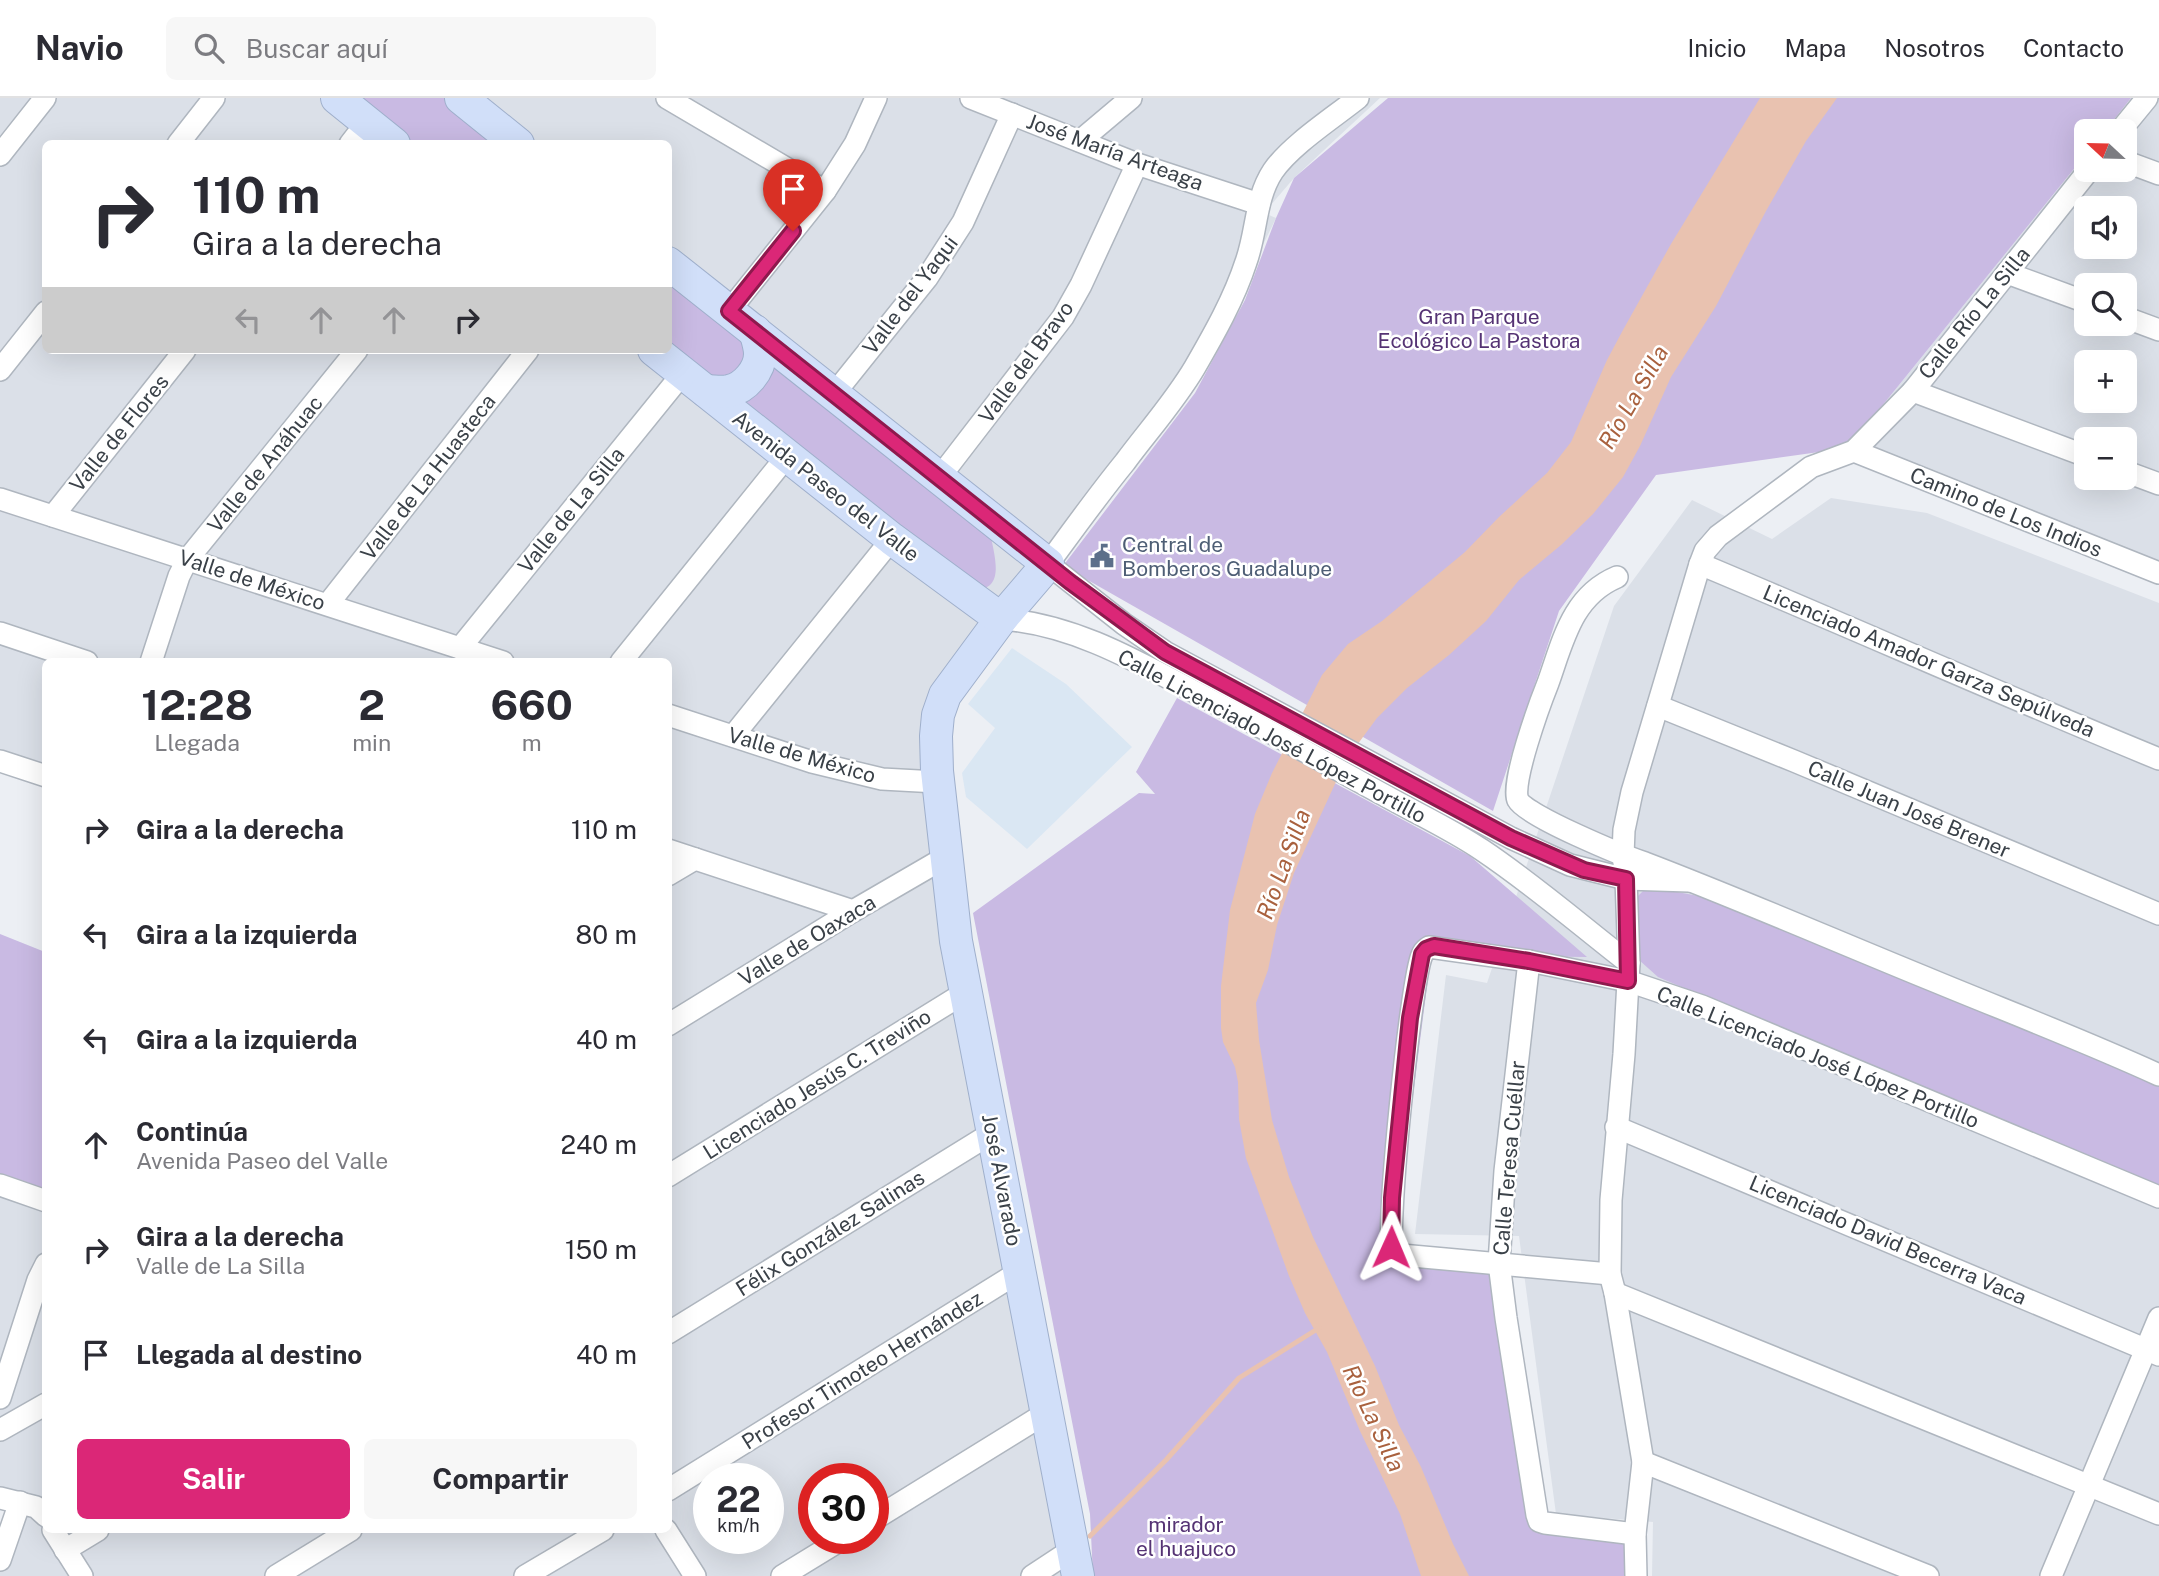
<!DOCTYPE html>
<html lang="es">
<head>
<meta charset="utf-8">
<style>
	:root { --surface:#fff; --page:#f7f7f7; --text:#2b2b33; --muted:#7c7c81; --line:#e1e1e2; --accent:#db2777 }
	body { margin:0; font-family:"Public Sans",sans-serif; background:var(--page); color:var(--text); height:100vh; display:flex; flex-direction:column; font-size:26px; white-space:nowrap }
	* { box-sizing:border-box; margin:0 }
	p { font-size:23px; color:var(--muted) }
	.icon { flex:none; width:38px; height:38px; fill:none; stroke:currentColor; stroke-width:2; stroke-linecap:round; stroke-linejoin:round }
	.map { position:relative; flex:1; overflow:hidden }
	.details { position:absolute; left:42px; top:560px; width:630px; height:875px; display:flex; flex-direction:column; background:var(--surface); border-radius:10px; box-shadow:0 7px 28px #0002 }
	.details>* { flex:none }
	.hud { position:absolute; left:42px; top:42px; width:630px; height:214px; border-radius:10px; box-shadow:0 7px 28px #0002; background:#fff; color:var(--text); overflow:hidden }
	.needle { width:46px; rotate:292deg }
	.tools { position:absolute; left:2074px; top:21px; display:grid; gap:14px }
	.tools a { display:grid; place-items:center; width:63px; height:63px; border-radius:10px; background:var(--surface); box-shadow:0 7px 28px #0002; font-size:35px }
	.speed { position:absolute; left:693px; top:1365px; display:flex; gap:14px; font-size:35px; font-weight:700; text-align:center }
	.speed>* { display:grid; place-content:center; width:91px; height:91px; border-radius:50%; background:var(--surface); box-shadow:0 7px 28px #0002; line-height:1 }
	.speed small { font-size:18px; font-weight:400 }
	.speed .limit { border:10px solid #d22; background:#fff; color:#111 }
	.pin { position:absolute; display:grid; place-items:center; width:60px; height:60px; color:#fff; margin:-72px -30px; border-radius:50% 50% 50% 0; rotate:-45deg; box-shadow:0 0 7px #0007 }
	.pin .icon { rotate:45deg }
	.me { position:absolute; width:77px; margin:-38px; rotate:1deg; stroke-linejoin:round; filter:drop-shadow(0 0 5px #0008) }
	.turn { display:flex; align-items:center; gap:24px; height:147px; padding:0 35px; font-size:32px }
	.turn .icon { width:91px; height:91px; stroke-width:2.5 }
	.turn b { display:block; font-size:49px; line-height:60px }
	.lanes { display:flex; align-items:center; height:66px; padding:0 35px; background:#0003; justify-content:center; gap:35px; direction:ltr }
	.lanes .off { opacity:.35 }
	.eta { display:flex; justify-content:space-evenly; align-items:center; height:119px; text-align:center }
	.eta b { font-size:42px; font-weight:700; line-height:49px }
	.cta { display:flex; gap:14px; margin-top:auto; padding:14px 35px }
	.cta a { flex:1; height:80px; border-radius:10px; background:var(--accent); color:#fff; font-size:28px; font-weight:700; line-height:80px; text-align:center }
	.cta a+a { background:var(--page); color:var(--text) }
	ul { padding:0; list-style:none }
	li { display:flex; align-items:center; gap:21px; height:105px; padding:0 35px }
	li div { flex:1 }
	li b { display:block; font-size:26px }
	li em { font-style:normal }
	header { display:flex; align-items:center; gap:42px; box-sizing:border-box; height:98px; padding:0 35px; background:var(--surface); border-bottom:2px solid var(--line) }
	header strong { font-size:33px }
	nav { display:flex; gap:38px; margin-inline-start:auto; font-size:24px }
	.search { width:490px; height:63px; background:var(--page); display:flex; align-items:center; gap:18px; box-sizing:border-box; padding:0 24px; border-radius:10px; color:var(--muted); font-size:26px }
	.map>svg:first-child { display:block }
	.residential { fill:#dbe0e8; fill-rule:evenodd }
	.commercial { fill:#dae7f3 }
	.green { fill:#c9bae3 }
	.water { fill:#e9c2b0 }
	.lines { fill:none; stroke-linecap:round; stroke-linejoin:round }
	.stream { stroke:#e9c2b0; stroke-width:5 }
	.street-casing { stroke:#afb6bf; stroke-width:24 }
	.secondary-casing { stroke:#9fafcb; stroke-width:34 }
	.street { stroke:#fff; stroke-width:21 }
	.secondary { stroke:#d1dff9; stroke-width:32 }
	.route-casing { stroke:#8e194d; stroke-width:18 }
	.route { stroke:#db2777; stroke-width:12 }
	.labels { text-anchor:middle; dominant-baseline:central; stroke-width:5; stroke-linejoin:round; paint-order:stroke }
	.street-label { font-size:21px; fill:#3a4148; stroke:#fff }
	.park-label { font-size:21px; fill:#553374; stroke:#fff }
	.service-label { font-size:21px; fill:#4e5e75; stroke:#fff; text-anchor:start }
	.water-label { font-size:23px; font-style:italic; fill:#a9613e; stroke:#fff }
</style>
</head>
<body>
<header>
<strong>Navio</strong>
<div class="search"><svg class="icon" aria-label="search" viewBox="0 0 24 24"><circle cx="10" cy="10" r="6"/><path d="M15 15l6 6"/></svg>Buscar aquí</div>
<nav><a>Inicio</a><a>Mapa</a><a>Nosotros</a><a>Contacto</a></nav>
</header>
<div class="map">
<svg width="2159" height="1478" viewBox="0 0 2159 1478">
	<rect width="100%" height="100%" fill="#eceff4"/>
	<g class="residential">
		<path d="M0,0H1380L1294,80L1264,115L1276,120L1217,242L951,589L943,685L1077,1478H0V1462L20,1404L0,1399V1083L45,1101L46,1432H668V564H46L45,678L0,663ZM46,46H668V252H46ZM709,1381H768V1440H709ZM814,1381H873V1440H814Z"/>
		<path d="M2131,0H2159V473L1848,350L2086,56V72H2124V33H2105ZM2086,110H2124V149H2086ZM2086,187H2124V226H2086ZM2086,264H2124V303H2086ZM2086,341H2124V380H2086Z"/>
		<polygon points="1831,400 1927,415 2159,505 2159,1478 1652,1478 1653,1424 1556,1416 1519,1138 1415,1136 1446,877 1487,885 1614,508 1692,402 1772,441"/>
	</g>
	<polygon class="commercial" points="1012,550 1066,586 1132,649 1027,751 966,699 962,675 995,630 968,606"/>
	<g class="green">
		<polygon points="353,0 445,0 502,45 410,45"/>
		<polygon points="1388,0 2131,0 2105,33 2086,33 2086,56 1848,350 1656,377 1559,513 1493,713 1063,468 1195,295 1245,202 1276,120 1294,80"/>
		<path d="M668,178L991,439C994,456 1005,490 978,491L669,251Z"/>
		<polygon points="1177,600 1470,758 1587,859 1431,857 1394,1146 1499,1165 1537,1411 1631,1433 1637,1478 1093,1478 1090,1416 973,815 1139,695 1155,696 1136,674"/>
		<polygon points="1645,791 1672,793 1709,800 2159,985 2159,1091 1658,879 1639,862 1637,799"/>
		<polygon points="0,836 45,854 45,1095 0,1078"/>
	</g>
	<polygon class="water" points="1760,0 1837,0 1806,43 1766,113 1716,208 1671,279 1640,348 1623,379 1593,416 1561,447 1519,482 1486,523 1449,557 1407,590 1377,620 1346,662 1294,775 1277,827 1268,872 1256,905 1259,942 1272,1022 1289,1079 1313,1139 1375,1268 1399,1327 1421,1369 1453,1446 1469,1478 1421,1478 1400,1416 1360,1333 1327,1254 1305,1215 1289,1178 1246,1060 1239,1021 1238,984 1235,969 1223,944 1221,930 1221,888 1230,812 1255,716 1272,675 1322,577 1348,546 1382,523 1465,454 1499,419 1547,375 1571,344 1607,262 1623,232 1671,146"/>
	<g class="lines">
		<polyline class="stream" points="1090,1438 1166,1362 1239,1280 1319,1230"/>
		<g class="street-casing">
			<g id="street">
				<polyline points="667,0 825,93"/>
				<polyline points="971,0 1137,66 1259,106"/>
				<path d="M1358,0C1333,20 1291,47 1273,73C1255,100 1257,134 1246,164C1234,201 1214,236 1195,269C1175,303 1148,333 1125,364C1098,397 1073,432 1048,466L1124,526L1165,554L1511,740L1570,767L1626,781L1689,783"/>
				<polyline points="2120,33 2147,0"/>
				<polyline points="1080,43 1131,0"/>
				<polyline points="178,46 214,0"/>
				<polyline points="350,46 367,24"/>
				<polyline points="0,57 45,0"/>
				<polyline points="2124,63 2159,76"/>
				<polyline points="2007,175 2086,204"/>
				<polyline points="729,213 825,93 855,46 876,0"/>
				<polyline points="2124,219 2159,232"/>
				<polyline points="0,272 46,214"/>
				<polyline points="1913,293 2086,358"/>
				<polyline points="834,296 927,180 963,124 1012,16"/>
				<polyline points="1854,353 2159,475"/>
				<polyline points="2124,373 2159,386"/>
				<polyline points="939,380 1063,219 1081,187 1137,66"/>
				<polyline points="0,401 503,564"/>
				<polyline points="53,418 185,252"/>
				<path d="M1700,466C1853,530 2005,598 2159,661"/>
				<path d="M1617,479C1572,498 1563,543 1548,585C1540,605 1510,687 1518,702C1526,718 1624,758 1645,765C1742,802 1838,844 1934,883C2009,914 2085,943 2159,977"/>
				<polyline points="328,506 528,252"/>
				<path d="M1001,521C1077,526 1145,568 1212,603C1270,633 1327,666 1384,697C1416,715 1451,731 1482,752C1533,786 1580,827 1629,865"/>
				<polyline points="0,535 87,564"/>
				<polyline points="460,550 683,275"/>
				<polyline points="151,564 179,478 187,462 357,252"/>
				<polyline points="621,564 787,358"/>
				<polyline points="1658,608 1794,663 2159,816"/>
				<polyline points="668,617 812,664 882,681 937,684"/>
				<polyline points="733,638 892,441"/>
				<polyline points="0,663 46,678"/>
				<polyline points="668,752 853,813"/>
				<polyline points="668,777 695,761"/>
				<polyline points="1529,863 1505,1073 1499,1165 1506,1220 1537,1417 1539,1423 1545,1425 1635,1436"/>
				<polyline points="668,927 853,813 946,759"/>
				<polyline points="1616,1029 2159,1257"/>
				<polyline points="668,1078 966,894"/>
				<polyline points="0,1087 46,1103"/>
				<path d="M1610,1176L1401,1157L1393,1154C1385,1135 1411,881 1422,857C1424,852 1425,852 1429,849L1529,863L1628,883L1702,908L2159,1099"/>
				<polyline points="1615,1195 2159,1416"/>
				<polyline points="668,1235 992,1035"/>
				<polyline points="0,1300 38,1182 46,1166"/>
				<polyline points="0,1332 46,1306"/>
				<polyline points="1643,1364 1928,1478"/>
				<polyline points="668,1392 1019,1174"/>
				<polyline points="0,1400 36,1409 46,1418"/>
				<polyline points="873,1422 1046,1315"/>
				<polyline points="53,1432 82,1478"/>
				<polyline points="666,1432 695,1478"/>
				<polyline points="65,1452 98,1432"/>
				<polyline points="0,1462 20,1404"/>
				<polyline points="276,1478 351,1432"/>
				<polyline points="525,1478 603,1432"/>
				<polyline points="782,1478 844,1440"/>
				<polyline points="1032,1478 1073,1451"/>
				<polyline points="1636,1478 1635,1436 1643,1364 1615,1195 1610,1176 1611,1102 1624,956 1629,865 1626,781 1623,757 1624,732 1632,694 1700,466 1705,453 1718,438 1811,369 1854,353 1913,293 2089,72"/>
				<polyline points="2051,1478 2159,1220"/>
			</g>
		</g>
		<g class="secondary-casing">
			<g id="secondary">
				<polyline points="337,0 394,46"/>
				<polyline points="461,0 518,46"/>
				<polyline points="668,165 1048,466 1001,521 945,597 938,617 936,638 937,673 956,843 1078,1478"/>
				<polyline points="654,252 892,441 1001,521"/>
				<path d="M706,293C713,293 722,295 729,293C745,290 760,272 760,256C760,248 757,240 755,233"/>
			</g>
		</g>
		<use href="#street" class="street"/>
		<use href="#secondary" class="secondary"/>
	</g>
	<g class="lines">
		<g class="route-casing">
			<polyline id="route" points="793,133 729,213 1070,484 1165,554 1511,740 1584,772 1626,781 1628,883 1529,863 1434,848 1426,851 1422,856 1410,920 1392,1100 1391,1149"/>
		</g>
		<use href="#route" class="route"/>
	</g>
	<defs>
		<g id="civic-bare" transform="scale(1.89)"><path d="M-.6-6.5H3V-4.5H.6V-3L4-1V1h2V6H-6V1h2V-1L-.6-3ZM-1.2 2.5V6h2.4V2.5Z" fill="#5c6f8a" stroke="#fff" stroke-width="2.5" paint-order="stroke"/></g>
	</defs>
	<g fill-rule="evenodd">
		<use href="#civic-bare" x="1102" y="458"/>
	</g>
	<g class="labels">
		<g class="street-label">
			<text transform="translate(1115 54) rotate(20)">José María Arteaga</text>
			<text transform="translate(910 197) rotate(-53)">Valle del Yaqui</text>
			<text transform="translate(1974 215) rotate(-51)">Calle Río La Silla</text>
			<text transform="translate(1026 264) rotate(-54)">Valle del Bravo</text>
			<text transform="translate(119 335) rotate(-51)">Valle de Flores</text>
			<text transform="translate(265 366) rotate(-51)">Valle de Anáhuac</text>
			<text transform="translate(428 379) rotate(-52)">Valle de La Huasteca</text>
			<text transform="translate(826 388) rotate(38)">Avenida Paseo del Valle</text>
			<text transform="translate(571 412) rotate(-51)">Valle de La Silla</text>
			<text transform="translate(2006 414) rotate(22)">Camino de Los Indios</text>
			<text transform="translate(252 482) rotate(18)">Valle de México</text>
			<text transform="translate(1929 563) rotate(23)">Licenciado Amador Garza Sepúlveda</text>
			<text transform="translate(1272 638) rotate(28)">Calle Licenciado José López Portillo</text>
			<text transform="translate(802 657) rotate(16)">Valle de México</text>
			<text transform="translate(1909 711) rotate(23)">Calle Juan José Brener</text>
			<text transform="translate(807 842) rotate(-31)">Valle de Oaxaca</text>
			<text transform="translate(1818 959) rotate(22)">Calle Licenciado José López Portillo</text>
			<text transform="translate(817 986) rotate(-32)">Licenciado Jesús C. Treviño</text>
			<text transform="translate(1509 1060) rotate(-85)">Calle Teresa Cuéllar</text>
			<text transform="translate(1002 1082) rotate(79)">José Alvarado</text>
			<text transform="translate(830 1135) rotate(-32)">Félix González Salinas</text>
			<text transform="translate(1888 1142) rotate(23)">Licenciado David Becerra Vaca</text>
			<text transform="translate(862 1272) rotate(-32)">Profesor Timoteo Hernández</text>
		</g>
		<g class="park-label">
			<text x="1479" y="218">Gran Parque<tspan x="1479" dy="24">Ecológico La Pastora</tspan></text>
			<text x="1186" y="1426">mirador<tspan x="1186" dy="24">el huajuco</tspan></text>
		</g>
		<g class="service-label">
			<text x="1122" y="446">Central de<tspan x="1122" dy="24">Bomberos Guadalupe</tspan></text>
		</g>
		<g class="water-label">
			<text transform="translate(1633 299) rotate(-60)">Río La Silla</text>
			<text transform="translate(1283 766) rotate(-70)">Río La Silla</text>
			<text transform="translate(1374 1320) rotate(65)">Río La Silla</text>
		</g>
	</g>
</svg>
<div class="tools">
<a><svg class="needle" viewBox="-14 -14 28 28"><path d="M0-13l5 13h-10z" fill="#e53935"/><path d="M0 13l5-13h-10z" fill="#7c7c81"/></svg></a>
<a><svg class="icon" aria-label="sound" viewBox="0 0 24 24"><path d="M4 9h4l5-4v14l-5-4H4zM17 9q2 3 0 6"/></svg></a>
<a><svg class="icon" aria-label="search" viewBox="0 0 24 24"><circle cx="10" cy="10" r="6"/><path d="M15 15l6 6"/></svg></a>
<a>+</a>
<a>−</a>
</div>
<div class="speed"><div>22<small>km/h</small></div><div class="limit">30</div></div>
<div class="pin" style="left:793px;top:133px;background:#d93025"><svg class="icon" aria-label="arrive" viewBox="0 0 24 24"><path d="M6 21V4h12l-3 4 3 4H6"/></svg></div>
<svg class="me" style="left:1391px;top:1149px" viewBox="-20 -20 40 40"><path d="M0-17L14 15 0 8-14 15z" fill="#db2777" stroke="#fff" stroke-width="4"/></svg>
<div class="hud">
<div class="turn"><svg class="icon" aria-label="right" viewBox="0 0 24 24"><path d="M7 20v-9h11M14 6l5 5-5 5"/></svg><div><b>110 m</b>Gira a la derecha</div></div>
<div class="lanes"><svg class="icon off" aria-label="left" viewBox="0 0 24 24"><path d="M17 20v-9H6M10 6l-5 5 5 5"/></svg><svg class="icon off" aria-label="ahead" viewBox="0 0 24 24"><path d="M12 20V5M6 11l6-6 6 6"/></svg><svg class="icon off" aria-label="ahead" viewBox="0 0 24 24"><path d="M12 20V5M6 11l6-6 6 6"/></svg><svg class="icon" aria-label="right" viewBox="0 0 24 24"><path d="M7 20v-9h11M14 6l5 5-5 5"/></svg></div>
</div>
<section class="details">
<div class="eta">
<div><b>12:28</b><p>Llegada</p></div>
<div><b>2</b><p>min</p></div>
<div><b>660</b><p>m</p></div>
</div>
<ul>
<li><svg class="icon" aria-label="right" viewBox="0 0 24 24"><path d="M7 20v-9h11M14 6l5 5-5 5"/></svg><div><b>Gira a la derecha</b></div><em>110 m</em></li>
<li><svg class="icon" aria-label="left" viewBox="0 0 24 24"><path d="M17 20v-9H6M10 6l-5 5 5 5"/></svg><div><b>Gira a la izquierda</b></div><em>80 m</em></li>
<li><svg class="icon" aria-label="left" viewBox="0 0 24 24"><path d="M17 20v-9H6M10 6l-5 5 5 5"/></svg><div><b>Gira a la izquierda</b></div><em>40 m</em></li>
<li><svg class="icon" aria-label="ahead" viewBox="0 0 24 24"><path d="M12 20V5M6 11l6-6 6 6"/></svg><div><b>Continúa</b><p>Avenida Paseo del Valle</p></div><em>240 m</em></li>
<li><svg class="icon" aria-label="right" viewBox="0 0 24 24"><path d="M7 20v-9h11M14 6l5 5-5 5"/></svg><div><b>Gira a la derecha</b><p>Valle de La Silla</p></div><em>150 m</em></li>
<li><svg class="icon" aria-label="arrive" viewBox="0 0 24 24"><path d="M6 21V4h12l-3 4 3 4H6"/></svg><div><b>Llegada al destino</b></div><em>40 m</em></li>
</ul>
<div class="cta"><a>Salir</a><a>Compartir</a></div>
</section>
</div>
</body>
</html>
